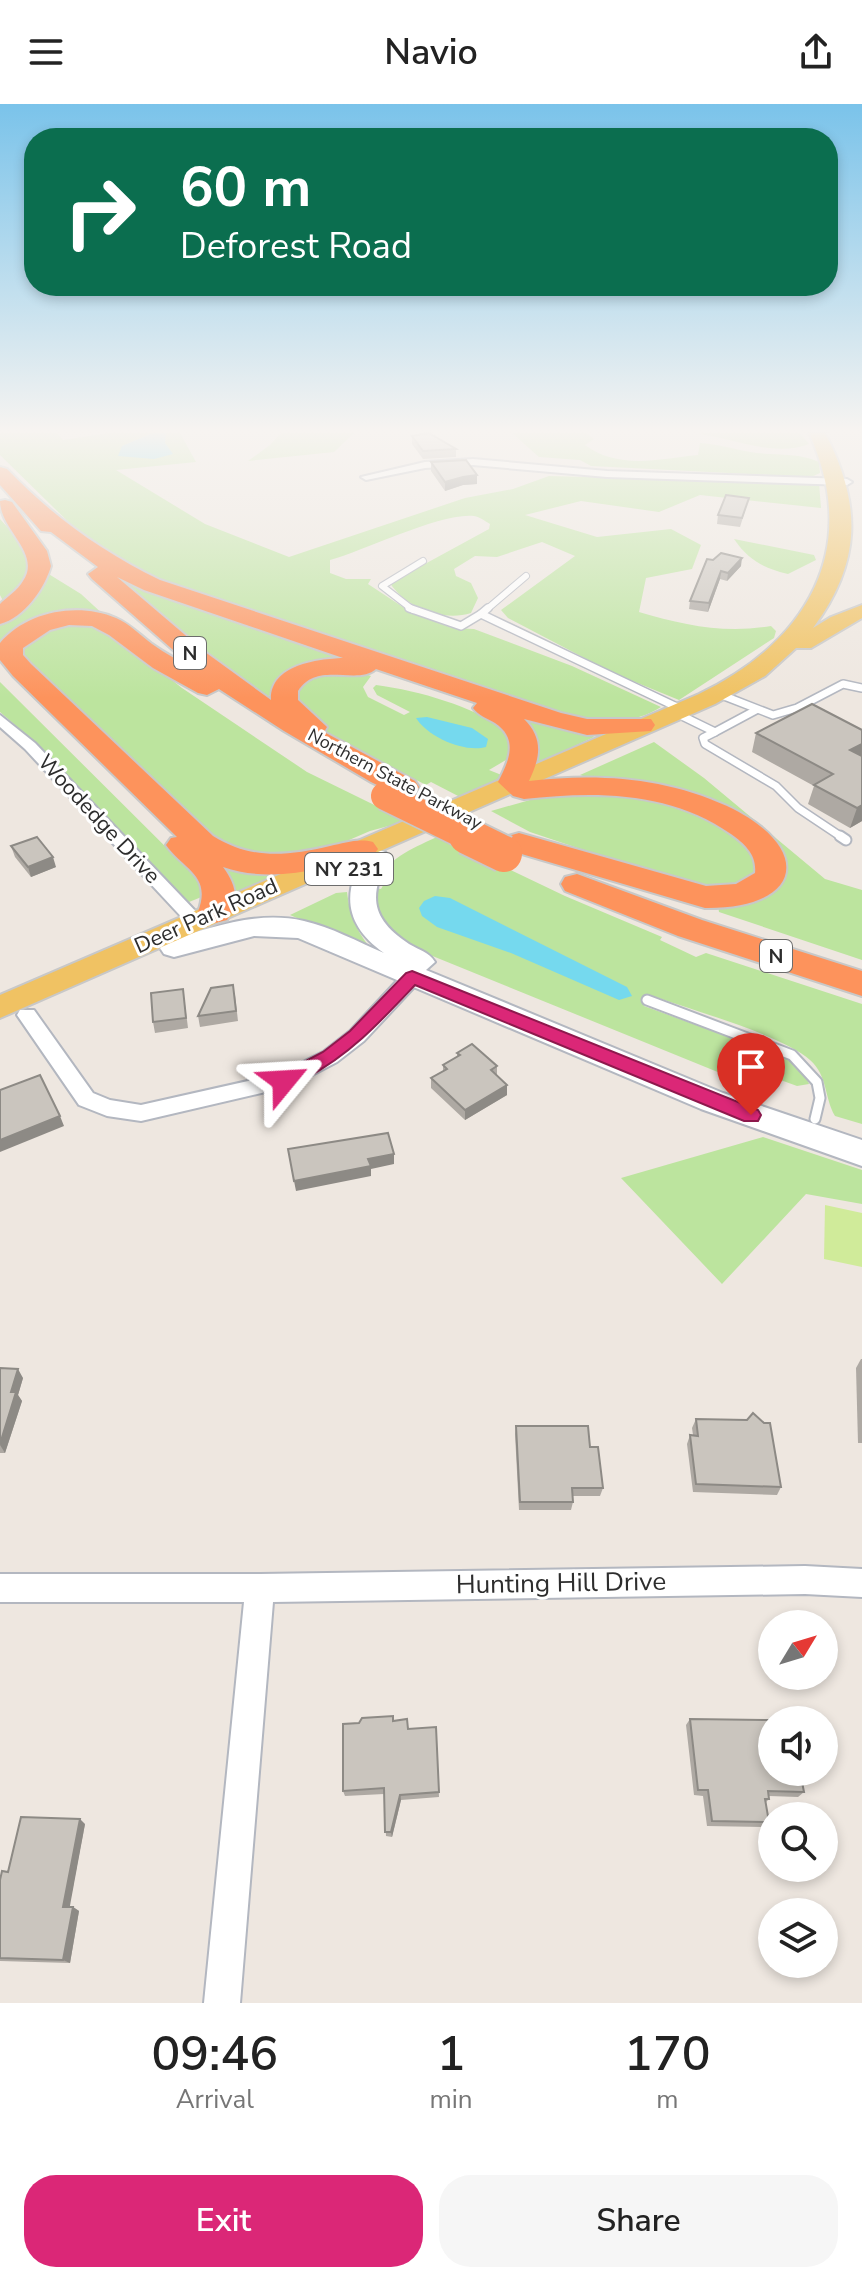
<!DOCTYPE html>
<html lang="en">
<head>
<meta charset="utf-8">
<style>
	:root { --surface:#fff; --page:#f6f6f6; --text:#222; --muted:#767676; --accent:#db2777 }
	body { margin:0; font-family:"Nunito Sans",sans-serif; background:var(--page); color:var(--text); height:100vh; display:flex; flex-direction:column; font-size:30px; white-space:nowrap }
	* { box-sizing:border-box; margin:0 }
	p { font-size:26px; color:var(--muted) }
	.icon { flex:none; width:44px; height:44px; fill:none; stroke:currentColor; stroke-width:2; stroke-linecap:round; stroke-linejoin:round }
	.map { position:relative; height:1899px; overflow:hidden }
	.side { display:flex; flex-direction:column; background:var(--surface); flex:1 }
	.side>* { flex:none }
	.hud { position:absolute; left:24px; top:24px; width:814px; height:168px; border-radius:32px; box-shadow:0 4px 12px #0003; background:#0b6e4f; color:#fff; overflow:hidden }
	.needle { width:52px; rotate:52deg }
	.fabs { position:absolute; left:758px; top:1506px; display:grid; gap:16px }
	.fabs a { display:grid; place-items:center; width:80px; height:80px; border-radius:50%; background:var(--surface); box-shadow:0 4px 12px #0003; font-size:40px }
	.pin { position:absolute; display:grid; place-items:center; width:68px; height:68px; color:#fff; margin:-82px -34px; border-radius:50% 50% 50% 0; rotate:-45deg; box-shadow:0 0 8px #0007 }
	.pin .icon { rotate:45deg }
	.me { position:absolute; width:88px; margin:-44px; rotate:63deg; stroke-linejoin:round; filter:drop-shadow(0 0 6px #0008) }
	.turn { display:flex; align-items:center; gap:28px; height:168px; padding:0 24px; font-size:36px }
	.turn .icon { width:104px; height:104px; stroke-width:2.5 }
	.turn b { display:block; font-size:56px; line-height:68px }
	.eta { display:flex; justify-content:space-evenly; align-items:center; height:136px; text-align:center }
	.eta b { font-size:48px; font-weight:600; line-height:56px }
	.cta { display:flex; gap:16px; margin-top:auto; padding:16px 24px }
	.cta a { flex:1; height:92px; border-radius:32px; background:var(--accent); color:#fff; font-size:32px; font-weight:600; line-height:92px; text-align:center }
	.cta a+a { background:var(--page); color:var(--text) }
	header { display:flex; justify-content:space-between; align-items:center; height:104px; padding:0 24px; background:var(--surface); font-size:36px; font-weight:600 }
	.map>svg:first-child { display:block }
	.green { fill:#bce49e }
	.pitch { fill:#d0eb9a }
	.water { fill:#75d9ee }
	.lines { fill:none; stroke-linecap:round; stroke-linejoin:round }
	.lane-far2-casing { stroke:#b3b7c0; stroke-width:8 }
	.lane-far1-casing { stroke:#b3b7c0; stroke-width:10 }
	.lane-casing { stroke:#b3b7c0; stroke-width:13 }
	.street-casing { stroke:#b3b7c0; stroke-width:4 }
	.secondary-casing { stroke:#b3b7c0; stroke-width:4 }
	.primary-casing { stroke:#c8c8c8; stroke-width:4 }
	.highway-casing { stroke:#c8c8c8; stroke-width:4 }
	.lane-far2 { stroke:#fff; stroke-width:6 }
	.lane-far1 { stroke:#fff; stroke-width:7 }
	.lane { stroke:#fff; stroke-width:9 }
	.street { fill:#fff; fill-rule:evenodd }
	.secondary { fill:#fff; fill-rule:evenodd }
	.primary { fill:#f0c263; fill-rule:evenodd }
	.highway { fill:#fd935c; fill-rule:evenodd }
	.highway-bridge-far1-casing { stroke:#c8c8c8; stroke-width:31; stroke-linecap:butt }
	.highway-bridge-casing { stroke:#c8c8c8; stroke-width:40; stroke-linecap:butt }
	.highway-bridge-far1 { stroke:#fd935c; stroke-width:28 }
	.highway-bridge { stroke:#fd935c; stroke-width:36 }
	.wall { fill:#aea9a3 }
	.shaded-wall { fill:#8d8a85 }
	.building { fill:#cac5be; stroke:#8d8a85; stroke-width:2 }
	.route { fill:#db2777; stroke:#8e194d; stroke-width:2 }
	.labels { text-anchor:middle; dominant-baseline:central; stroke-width:6; stroke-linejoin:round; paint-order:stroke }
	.far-street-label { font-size:18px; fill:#2d2d2d; stroke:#fff }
	.shield { fill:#fff; stroke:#6c6c6c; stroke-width:2 }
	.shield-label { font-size:20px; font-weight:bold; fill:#2d2d2d }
	.street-label { font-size:22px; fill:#2d2d2d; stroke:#fff }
	.near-street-label { font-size:26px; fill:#2d2d2d; stroke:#fff }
</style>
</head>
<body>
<header><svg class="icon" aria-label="menu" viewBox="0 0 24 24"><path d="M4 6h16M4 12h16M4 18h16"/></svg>Navio<svg class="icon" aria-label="share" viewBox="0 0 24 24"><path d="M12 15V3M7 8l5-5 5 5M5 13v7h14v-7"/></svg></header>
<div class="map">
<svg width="862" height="1899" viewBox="0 0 862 1899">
	<rect width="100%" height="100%" fill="#eee7e0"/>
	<g class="green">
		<path d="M0,329H57L63,336L108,329H153L122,342L172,349L165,339L166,329H180L196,358L116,366L205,420L289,453L465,394L513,385L549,372L819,379L821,404L700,391L659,408L581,397L525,411L597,433L671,425L701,441L692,465L646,474L639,508C683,521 724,530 771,522L776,527L774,534L679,596L613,569L508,514L501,506L575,452L542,438L497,453L475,452L454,465L456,472L471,479L478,494L471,509C443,518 406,504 390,479L489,425L490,420C485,417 480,413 474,412C442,408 366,446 330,456V469L346,475H371L368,480L412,509L452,524L474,525L572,562L661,603C634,620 607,618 576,619L163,482L96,445L0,351Z"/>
		<polygon points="281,329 354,329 334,348 248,357 270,341"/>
		<path d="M512,329H586L594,335L585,341C619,366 658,355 698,351L700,339C718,340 733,345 750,348C774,352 797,348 819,358L820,369L811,373L591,362L580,356L539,353Z"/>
		<path d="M706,329H800L809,340C772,354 733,333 697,330Z"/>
		<path d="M0,415C40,459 38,461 0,505V499L3,497L0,491Z"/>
		<path d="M734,435L814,451L816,456L788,470C764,464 749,457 734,435Z"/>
		<polygon points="47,469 81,490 106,513 82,512 0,546 0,520"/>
		<polygon points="116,472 181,498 349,555 273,591 263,593 232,573"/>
		<polygon points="83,520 108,526 182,584 307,668 407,717 370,727 312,752 282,757 223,748 16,556 17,542 54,522"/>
		<path d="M359,568L371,572L363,583L368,593L404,611L410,608L377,591L373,584L376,581C421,587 471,602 509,627L511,653L489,666L504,672L462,694L431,678L426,681C385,659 319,634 293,596L295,582L316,569Z"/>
		<polygon points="0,578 207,784 204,792 189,798 36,639 0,608"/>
		<polygon points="523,613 568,627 592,631 594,633 538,659"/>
		<path d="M654,638L704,674L825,775L862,786V856L719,808L718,802C757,800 766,799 783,763L753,725L580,671Z"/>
		<path d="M595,688C657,696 715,708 759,755L758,773L715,790L530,728L491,707L551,690Z"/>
		<path d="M439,732L565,792L662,833L660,836L696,853L706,849L862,900V1020L835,1012C824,993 828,972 810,956C783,931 688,905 650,891L642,893L644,902L784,953L803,966L809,980L797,982L761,969L753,979L730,973L403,840C384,823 371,811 376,784L381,785L385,778L378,776C390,752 416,743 439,732Z"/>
		<polygon points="198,750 239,767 279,770 238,788"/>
		<path d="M347,788C350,813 357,828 373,847L290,811L336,789Z"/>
		<polygon points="763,1033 862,1066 862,1100 806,1090 722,1180 621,1074"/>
	</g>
	<polygon class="pitch" points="825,1101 862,1109 862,1163 824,1155"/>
	<g class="water">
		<polygon points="153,329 166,329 165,339 173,350 154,355 118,352 122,342"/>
		<path d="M427,613L472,624L488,635L486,643C464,649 428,633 416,614Z"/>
		<polygon points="435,792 450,794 627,883 632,892 619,896 511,849 437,823 422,812 419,804 424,797"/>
	</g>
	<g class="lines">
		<g class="lane-far2-casing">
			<g id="lane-far2">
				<polyline points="413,506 382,482 423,457"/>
				<polyline points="486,506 526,472"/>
			</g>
		</g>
		<g class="lane-far1-casing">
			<g id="lane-far1">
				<polyline points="409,504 461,522 481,510"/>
				<polyline points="488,504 481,510 683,606"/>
				<polyline points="719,590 773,611 797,604 843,580 862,584"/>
				<polyline points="678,610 715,628 756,606"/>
				<polyline points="715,628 703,634 705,640 776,682 798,704 843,734"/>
			</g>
		</g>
		<g class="lane-casing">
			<g id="lane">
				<polyline points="840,732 846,736"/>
				<polyline points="647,896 792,951 817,978 820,994 815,1015"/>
			</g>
		</g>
		<g class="street-casing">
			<g id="street">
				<polygon points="473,355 607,367 847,375 852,378 847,381 607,373 473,361 425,364 366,376 361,373 425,358"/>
				<polygon points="0,611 35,639 201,813 204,817 201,821 189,821 25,645 0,623"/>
				<polygon points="412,867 421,873 419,878 364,937 337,958 291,982 141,1017 107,1012 79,1001 17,911 20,906 34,906 93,989 110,996 141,1001 279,970 323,948 350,927 405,868"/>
				<polygon points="805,1462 862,1465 862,1493 805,1490 273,1498 240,1899 204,1899 244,1498 0,1498 0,1470 260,1470"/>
			</g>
		</g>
		<g class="secondary-casing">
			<path id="secondary" d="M376,745L385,748L389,753C368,792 371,815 409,840C419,846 429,848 435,858L426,866L723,989L862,1036V1062L701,1005L298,834L254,832L174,853L164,850L160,844L164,838C210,824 256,806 304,817C331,823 358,838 384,849C344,821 341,787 367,748Z"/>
		</g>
		<g class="primary-casing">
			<path id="primary" d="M809,329H825C862,400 862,458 813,524L831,513L862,501V514L811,544H796L765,572L715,600L0,914V891L699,590C807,538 862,446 809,329Z"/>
		</g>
		<g class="highway-casing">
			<g id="highway">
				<path d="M0,363L7,365C52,412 102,448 160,476L561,609L587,615H651L655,621L651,627L587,631L524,615C544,635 540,654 529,677C596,669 664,673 727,702C815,744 803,805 705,804L508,746L503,739L508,732L519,729L706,782L736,780L755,769C757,751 745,740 731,730C670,687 595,687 524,695L513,692L498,678C509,657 519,635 495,619C487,614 479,612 473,604L477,599L376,565C357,582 317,556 298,587V596L327,623L324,628L415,677L419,683L415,689L404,692L393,689L371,678L284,627L219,585L207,591L198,589L153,564L109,531L92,522L69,521L50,526L23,544V551L31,560L213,732C251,756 287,752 330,742C345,739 358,734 373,738L378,745L373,752C325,764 272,780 223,763C236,781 240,796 227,816L215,819L203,816L198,808C212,771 184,766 166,741L171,734L177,733L13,572L0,556V539C27,507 78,498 116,514C130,520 140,531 152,540C166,550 181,558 196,566L92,475L88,470L98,463L51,428L41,427L0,381ZM117,473L144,486L343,554C317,555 270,561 271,596L205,548Z"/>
				<path d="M5,396L12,398L47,447L51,462C45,484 24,514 0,520V500C7,493 18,486 23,477C42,449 0,426 0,397Z"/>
				<polygon points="577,770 702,816 862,867 862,892 678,832 565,787 561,780 565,773"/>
			</g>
		</g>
		<use href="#lane-far2" class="lane-far2"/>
		<use href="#lane-far1" class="lane-far1"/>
		<use href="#lane" class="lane"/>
		<use href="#street" class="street"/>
		<use href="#secondary" class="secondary"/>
		<use href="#primary" class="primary"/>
		<use href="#highway" class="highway"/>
		<g class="highway-bridge-far1-casing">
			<polyline id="highway-bridge-far1" points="385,692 471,734"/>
		</g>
		<g class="highway-bridge-casing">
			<polyline id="highway-bridge" points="467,732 504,750"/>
		</g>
		<use href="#highway-bridge-far1" class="highway-bridge-far1"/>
		<use href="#highway-bridge" class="highway-bridge"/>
	</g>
	<g class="wall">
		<polygon points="412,332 456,345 456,353 423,355 412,340"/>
		<polygon points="431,358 477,371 477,380 463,381 445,387 431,367"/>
		<polygon points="749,394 740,423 717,420 718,411"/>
		<polygon points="713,456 741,462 727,477 720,475 708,508 689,505 690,497"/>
		<polygon points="812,600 862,717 850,724 808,700 814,682 752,648 756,629"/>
		<polygon points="11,742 56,763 31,773 15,753"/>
		<polygon points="183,885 188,924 155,929 153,918"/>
		<polygon points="235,891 238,917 200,923 198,912"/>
		<polygon points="457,949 497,962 497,971 507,981 507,991 465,1016 431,984 431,974 443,967 443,961 457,953"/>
		<polygon points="861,1255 862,1255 862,1339 858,1339 856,1264"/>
		<polygon points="0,1264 23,1274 18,1291 22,1297 5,1349 0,1349"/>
		<polygon points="696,1315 781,1383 777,1391 693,1388 687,1340 690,1331 693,1331 692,1324"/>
		<polygon points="516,1322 603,1384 600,1392 573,1392 573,1398 571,1406 519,1406 515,1330"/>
		<polygon points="393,1612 393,1617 408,1625 436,1623 439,1693 401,1696 392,1733 386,1732 384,1690 345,1692 343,1687 359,1619"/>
		<polygon points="690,1615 804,1688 798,1693 769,1692 769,1695 766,1698 769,1718 763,1723 707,1722 703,1692 694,1691 686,1621"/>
		<polygon points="85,1720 69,1803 73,1803 79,1807 70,1859 0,1857 0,1776"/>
	</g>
	<g class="shaded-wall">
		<polygon points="477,371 477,380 463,381 445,387 445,378 463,373"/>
		<polygon points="742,454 741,462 727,477 728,469"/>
		<polygon points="721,467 720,475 708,508 709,499"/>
		<polygon points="862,640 862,655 850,646"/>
		<polygon points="862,701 862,717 850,724 857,704"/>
		<polygon points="53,753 56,763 31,773 28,763"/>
		<polygon points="507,981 507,991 465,1016 465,1006"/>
		<polygon points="60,1012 64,1022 0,1048 0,1036"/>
		<polygon points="394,1050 394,1060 371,1065 371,1072 296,1087 294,1077 368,1055"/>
		<polygon points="18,1265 23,1274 18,1291 22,1297 5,1349 0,1341 11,1288"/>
		<polygon points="400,1691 401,1696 392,1733 391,1728"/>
		<polygon points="80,1715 85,1720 69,1807 63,1803"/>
		<polygon points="73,1803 79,1807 70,1859 63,1856"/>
	</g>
	<g class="building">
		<polygon points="429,329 456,345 423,347 412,332"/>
		<polygon points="466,356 477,371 463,373 445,378 431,358"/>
		<polygon points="726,391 749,394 742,414 718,411"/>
		<polygon points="721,449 742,454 728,469 721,467 709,499 690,497 707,455 713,456"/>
		<polygon points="812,600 862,626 862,640 850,646 862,652 862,701 857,704 814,681 833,670 756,629"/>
		<polygon points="37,733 53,753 28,763 11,742"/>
		<polygon points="233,881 236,907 198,912 211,884"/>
		<polygon points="183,885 186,914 153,918 151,889"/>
		<polygon points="472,940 497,962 491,966 507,981 465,1006 431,974 447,965 443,961 460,951 457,949"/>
		<polygon points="40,971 60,1012 0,1036 0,986"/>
		<polygon points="388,1029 394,1050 368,1055 371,1062 294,1077 288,1045"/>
		<polygon points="0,1264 18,1265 11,1288 16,1288 0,1340"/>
		<polygon points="753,1309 764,1319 770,1319 781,1383 696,1380 690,1331 698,1332 696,1315 747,1316"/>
		<polygon points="516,1322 588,1322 590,1343 598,1343 603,1384 572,1384 573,1398 520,1398"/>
		<polygon points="393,1612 393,1617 407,1615 408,1625 436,1623 439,1688 400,1691 391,1728 385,1728 384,1684 343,1687 343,1620 359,1619 362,1614"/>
		<polygon points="690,1615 772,1616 772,1668 800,1668 804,1688 768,1687 769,1695 765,1695 769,1718 712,1717 708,1686 698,1686"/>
		<polygon points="21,1713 80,1715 63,1803 73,1803 63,1856 0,1854 0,1776 2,1767 8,1768"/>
	</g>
	<linearGradient id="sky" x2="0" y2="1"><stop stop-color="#7ac3ea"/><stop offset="0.55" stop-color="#f7f4f1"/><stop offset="1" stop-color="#f7f4f1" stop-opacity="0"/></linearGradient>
	<rect width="862" height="594" fill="url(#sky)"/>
	<path class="route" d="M412,867L758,1006L761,1011L758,1017H744L415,881C381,917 351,950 306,974C296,979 288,985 277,982L275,977L277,972L323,948L350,927L406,869Z"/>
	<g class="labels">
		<g class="far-street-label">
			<text transform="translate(395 675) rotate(28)">Northern State Parkway</text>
		</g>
		<g class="shield">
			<rect x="174" y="533" width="32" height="32" rx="6"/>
			<rect x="305" y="749" width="88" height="32" rx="6"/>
			<rect x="760" y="836" width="32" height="32" rx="6"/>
		</g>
		<g class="shield-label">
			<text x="190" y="549">N</text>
			<text x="349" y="765">NY 231</text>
			<text x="776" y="852">N</text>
		</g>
		<g class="street-label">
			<text transform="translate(99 715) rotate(47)">Woodedge Drive</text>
			<text transform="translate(206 812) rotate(-24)">Deer Park Road</text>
		</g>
		<g class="near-street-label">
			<text transform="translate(561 1479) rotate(-1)">Hunting Hill Drive</text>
		</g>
	</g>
</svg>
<div class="fabs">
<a><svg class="needle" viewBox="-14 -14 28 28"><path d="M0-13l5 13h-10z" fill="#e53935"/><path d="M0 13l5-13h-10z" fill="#767676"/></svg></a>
<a><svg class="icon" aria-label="sound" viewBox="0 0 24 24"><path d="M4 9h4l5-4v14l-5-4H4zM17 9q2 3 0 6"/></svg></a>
<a><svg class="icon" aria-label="search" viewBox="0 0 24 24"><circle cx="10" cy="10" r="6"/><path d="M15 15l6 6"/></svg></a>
<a><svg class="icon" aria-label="layers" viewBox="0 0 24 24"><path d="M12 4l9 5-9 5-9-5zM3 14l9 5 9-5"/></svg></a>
</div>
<div class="pin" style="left:751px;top:1011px;background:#d93025"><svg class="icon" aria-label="arrive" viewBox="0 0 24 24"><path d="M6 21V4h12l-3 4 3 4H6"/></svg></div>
<svg class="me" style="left:284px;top:977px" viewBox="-20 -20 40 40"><path d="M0-17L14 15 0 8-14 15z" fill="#db2777" stroke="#fff" stroke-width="4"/></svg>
<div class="hud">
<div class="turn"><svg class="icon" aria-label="right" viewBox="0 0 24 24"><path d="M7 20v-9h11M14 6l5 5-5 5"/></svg><div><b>60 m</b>Deforest Road</div></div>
</div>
</div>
<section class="side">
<div class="eta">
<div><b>09:46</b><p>Arrival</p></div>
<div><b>1</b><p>min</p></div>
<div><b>170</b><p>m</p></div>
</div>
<div class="cta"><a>Exit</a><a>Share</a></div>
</section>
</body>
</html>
